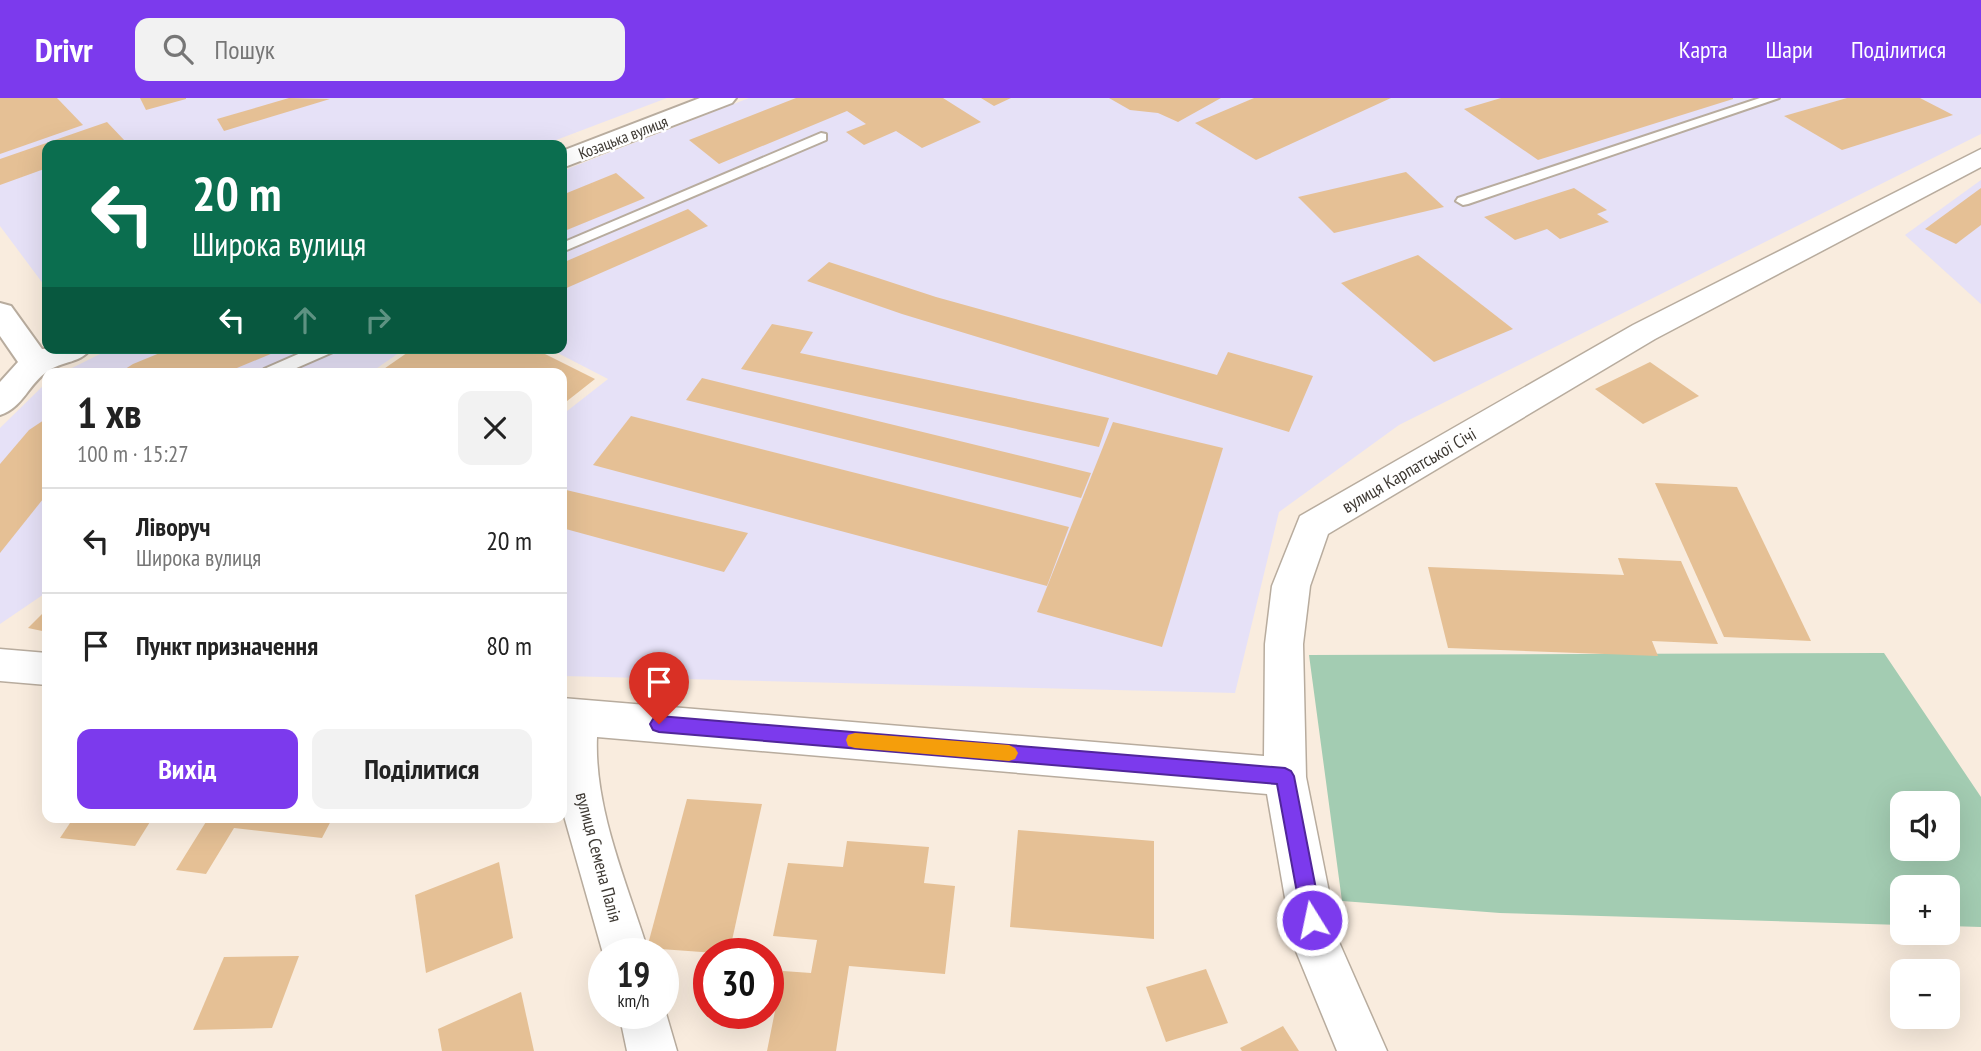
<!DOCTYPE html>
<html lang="uk">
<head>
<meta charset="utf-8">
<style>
	:root { --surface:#fff; --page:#f2f2f2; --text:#222; --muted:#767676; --line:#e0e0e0; --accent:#7c3aed }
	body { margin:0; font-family:"PT Sans Narrow",sans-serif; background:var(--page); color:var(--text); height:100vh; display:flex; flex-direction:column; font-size:26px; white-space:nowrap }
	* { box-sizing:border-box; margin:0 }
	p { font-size:23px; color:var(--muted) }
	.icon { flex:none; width:38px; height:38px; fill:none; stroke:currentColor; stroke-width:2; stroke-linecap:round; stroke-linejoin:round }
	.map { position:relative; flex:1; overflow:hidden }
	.panel { position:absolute; left:42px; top:270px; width:525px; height:455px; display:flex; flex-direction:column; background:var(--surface); border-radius:14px; box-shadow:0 7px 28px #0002 }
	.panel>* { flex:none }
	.top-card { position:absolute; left:42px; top:42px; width:525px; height:214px; border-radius:14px; box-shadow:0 7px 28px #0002; background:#0b6e4f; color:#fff; overflow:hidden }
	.fabs { position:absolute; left:1890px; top:693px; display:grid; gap:14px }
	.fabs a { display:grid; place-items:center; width:70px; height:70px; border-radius:14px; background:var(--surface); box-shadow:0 7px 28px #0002; font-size:35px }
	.speed { position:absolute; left:588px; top:840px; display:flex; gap:14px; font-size:35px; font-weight:700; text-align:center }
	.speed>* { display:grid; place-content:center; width:91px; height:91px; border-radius:50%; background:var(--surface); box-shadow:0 7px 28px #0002; line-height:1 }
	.speed small { font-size:18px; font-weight:400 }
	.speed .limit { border:10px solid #d22; background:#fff; color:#111 }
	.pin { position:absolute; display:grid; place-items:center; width:60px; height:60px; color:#fff; margin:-72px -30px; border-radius:50% 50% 50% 0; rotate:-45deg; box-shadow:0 0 7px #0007 }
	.pin .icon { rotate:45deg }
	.me { position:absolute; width:77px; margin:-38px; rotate:350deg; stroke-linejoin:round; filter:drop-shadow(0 0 5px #0008) }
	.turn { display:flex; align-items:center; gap:24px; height:147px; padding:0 35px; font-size:32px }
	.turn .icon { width:91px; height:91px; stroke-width:2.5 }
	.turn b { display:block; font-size:49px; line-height:60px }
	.lanes { display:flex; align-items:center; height:66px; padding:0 35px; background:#0003; justify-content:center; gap:35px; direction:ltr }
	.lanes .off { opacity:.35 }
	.round { display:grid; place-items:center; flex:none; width:74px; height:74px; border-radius:14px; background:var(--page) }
	.headline { display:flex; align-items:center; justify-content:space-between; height:119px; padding:0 35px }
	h1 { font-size:42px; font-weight:700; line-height:52px }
	.button { display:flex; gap:14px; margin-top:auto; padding:14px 35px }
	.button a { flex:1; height:80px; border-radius:14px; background:var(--accent); color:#fff; font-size:28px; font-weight:700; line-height:80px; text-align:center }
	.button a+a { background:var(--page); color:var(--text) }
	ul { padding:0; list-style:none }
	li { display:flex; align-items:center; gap:21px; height:105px; padding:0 35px; border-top:2px solid var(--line) }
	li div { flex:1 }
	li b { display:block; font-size:26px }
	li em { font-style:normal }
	header { display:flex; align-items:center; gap:42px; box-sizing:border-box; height:98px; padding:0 35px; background:var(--accent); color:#fff }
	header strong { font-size:33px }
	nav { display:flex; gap:38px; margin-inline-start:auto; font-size:24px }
	.search { width:490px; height:63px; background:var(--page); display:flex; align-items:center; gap:18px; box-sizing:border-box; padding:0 24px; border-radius:14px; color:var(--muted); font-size:26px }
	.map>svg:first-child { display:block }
	.industrial { fill:#e6e1f7 }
	.green { fill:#a3ccb2; fill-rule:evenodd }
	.building { fill:#e5c095 }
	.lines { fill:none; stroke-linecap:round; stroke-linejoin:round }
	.lane-casing { stroke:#b8ac9e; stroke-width:4 }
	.street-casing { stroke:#b8ac9e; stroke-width:3 }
	.secondary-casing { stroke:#b8ac9e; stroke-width:4 }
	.lane { fill:#fff; fill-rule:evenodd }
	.street { fill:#fff; fill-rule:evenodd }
	.secondary { fill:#fff; fill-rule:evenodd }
	.route { fill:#7c3aed; stroke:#51269a; stroke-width:2 }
	.slow { fill:#f59e0b }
	.labels { text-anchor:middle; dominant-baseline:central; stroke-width:5; stroke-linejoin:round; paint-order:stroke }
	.far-street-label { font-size:16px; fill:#3d3832; stroke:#fff }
	.street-label { font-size:18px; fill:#3d3832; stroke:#fff }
</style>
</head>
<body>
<header>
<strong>Drivr</strong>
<div class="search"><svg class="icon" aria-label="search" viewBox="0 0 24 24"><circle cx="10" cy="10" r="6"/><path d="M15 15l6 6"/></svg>Пошук</div>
<nav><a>Карта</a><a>Шари</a><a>Поділитися</a></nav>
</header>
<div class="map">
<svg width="1981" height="953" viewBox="0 0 1981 953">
	<rect width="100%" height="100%" fill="#f9ecde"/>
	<g class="industrial">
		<polygon points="0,0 667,0 543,47 47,47 47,191 0,128"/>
		<polygon points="749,0 1981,0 1981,36 1399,327 1279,414 1235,595 562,578 562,317 608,281 548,250 562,250 562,73"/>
		<polygon points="1981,82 1981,206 1905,137"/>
		<polygon points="112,250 406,250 370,275 62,275"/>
		<polygon points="47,284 47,494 0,526 0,330"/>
	</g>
	<path class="green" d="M1884,555L1981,699V829L1948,828V789H1902V827L1500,815L1342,803L1309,557ZM1902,705H1948V751H1902Z"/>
	<g class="building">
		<polygon points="0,0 57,0 83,27 0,56"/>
		<polygon points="140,0 186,0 186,1 146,12"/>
		<polygon points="289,0 330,1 224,33 217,21"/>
		<polygon points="796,0 943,0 981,24 922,50 896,33 864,47 846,34 866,26 847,13 719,66 689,42"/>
		<polygon points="981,0 1011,0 994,8"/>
		<polygon points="1109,0 1221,0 1178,24 1158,15 1130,12"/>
		<polygon points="1254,0 1391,0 1256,62 1195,25"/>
		<polygon points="1501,0 1733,0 1733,1 1538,62 1464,11"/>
		<polygon points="1847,0 1920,0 1953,17 1842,52 1784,18"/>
		<polygon points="107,24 125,43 112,47 47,47 47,70 0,87 0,61"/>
		<polygon points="132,42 160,46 160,47 124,47"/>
		<polygon points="1406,74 1444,109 1334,135 1298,99"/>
		<polygon points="616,75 645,100 562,134 562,97"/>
		<polygon points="1574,90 1607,112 1597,116 1609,124 1560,141 1547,131 1515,142 1484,119"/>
		<polygon points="1981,90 1981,127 1956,146 1925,131"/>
		<polygon points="688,111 708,128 562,192 562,165"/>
		<polygon points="1418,157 1513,231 1434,264 1341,185"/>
		<polygon points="829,164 936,199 1217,277 1228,254 1313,278 1289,334 902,216 807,183"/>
		<polygon points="772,226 813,234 800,255 1109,320 1099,349 741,271"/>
		<polygon points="172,250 285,250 225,275 119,275 133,266"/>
		<polygon points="414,250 533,250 595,281 562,307 562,275 378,275"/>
		<polygon points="1650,264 1699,298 1643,326 1595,291"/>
		<polygon points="702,280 1091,375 1081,400 686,302"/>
		<polygon points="631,318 1069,429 1047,488 593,367"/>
		<polygon points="47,320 47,396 0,455 0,366 29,332"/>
		<polygon points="1113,324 1223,350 1162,549 1037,514"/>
		<polygon points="1655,385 1737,389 1811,543 1724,539"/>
		<polygon points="562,391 748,435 724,474 562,430"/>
		<polygon points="1618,460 1681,463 1718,546 1652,543 1658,558 1448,550 1428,469 1624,477"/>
		<polygon points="47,511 47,534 28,530"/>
		<polygon points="687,701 762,706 729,856 647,850"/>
		<polygon points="74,719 153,719 135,748 60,740"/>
		<polygon points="209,719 333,719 322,740 234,730 206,776 176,772"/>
		<polygon points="1018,732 1154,743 1154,841 1010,829"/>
		<polygon points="847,743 929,749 924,785 955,788 945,876 849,868 836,953 767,953 783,873 811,875 817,842 773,838 788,765 843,769"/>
		<polygon points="499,764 513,840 426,875 415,797"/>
		<polygon points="299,858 272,930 193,932 224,859"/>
		<polygon points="1206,871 1228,925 1166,944 1146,889"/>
		<polygon points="521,894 534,953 442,953 438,931"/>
		<polygon points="1283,928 1299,953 1242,953 1240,950"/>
	</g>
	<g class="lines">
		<g class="lane-casing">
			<g id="lane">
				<polygon points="1760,0 1779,0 1468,106 1463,107 1456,103 1458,100"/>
				<polygon points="821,35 826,36 826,42 562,154 562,145"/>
				<polygon points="312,250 335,250 333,254 285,275 262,275 264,271"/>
			</g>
		</g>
		<g class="street-casing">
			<g id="street">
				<path d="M1981,51V69L1655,241L1328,436L1310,488L1303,546L1306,679L1339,844L1387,953H1337L1293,846L1267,696L597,639C594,712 628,787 649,856H604V859L562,711V600L1264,658L1265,546L1272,488L1300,418L1633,227Z"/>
				<polygon points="0,551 47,555 47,587 0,583"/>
				<polygon points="663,905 677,953 627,953 619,915 663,915"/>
			</g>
		</g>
		<g class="secondary-casing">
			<g id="secondary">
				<polygon points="700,0 736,0 732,5 562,70 562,53"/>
				<path d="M0,205L11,208L42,251L91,250C82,265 62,263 48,273C29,285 23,310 0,317V284L18,264L0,238Z"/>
			</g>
		</g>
		<use href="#lane" class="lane"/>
		<use href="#street" class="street"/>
		<use href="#secondary" class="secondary"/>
	</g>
	<polygon class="route" points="659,618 1285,670 1291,673 1294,678 1322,822 1319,829 1312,832 1305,829 1302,822 1277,686 659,634 653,632 650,626 653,621"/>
	<polygon class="slow" points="855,635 1009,647 1015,650 1018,655 1015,661 1009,663 855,650 848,648 846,642 848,637"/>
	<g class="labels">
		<g class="far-street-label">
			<text transform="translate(623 39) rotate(-21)">Козацька вулиця</text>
		</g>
		<g class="street-label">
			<text transform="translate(1409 372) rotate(-30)">вулиця Карпатської Січі</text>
			<text transform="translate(599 759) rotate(75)">вулиця Семена Палія</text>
		</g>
	</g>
</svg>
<div class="fabs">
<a><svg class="icon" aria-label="sound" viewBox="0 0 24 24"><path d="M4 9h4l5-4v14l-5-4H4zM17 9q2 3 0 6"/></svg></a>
<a>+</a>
<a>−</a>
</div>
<div class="speed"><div>19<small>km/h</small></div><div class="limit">30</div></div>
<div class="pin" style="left:659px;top:626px;background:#d93025"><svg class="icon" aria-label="arrive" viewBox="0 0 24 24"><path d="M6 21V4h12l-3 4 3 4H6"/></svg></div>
<svg class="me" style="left:1312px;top:822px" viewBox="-20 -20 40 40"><circle r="17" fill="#7c3aed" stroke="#fff" stroke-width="3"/><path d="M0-11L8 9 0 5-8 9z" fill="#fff"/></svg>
<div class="top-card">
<div class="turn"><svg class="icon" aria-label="left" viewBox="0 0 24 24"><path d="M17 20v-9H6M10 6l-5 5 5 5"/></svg><div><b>20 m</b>Широка вулиця</div></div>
<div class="lanes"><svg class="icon" aria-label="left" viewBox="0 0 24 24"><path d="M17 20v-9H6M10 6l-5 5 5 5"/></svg><svg class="icon off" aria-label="ahead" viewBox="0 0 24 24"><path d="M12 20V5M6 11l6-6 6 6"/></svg><svg class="icon off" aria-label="right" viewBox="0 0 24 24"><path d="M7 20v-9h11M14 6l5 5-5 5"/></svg></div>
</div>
<section class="panel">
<div class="headline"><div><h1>1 хв</h1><p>100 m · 15:27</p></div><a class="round"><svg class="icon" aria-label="close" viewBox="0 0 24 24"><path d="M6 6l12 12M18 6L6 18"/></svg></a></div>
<ul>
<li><svg class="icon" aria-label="left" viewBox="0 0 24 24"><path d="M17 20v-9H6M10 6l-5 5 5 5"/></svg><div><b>Ліворуч</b><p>Широка вулиця</p></div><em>20 m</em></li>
<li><svg class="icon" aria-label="arrive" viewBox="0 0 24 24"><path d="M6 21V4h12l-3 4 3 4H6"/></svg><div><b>Пункт призначення</b></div><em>80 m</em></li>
</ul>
<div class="button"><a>Вихід</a><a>Поділитися</a></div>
</section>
</div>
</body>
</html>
